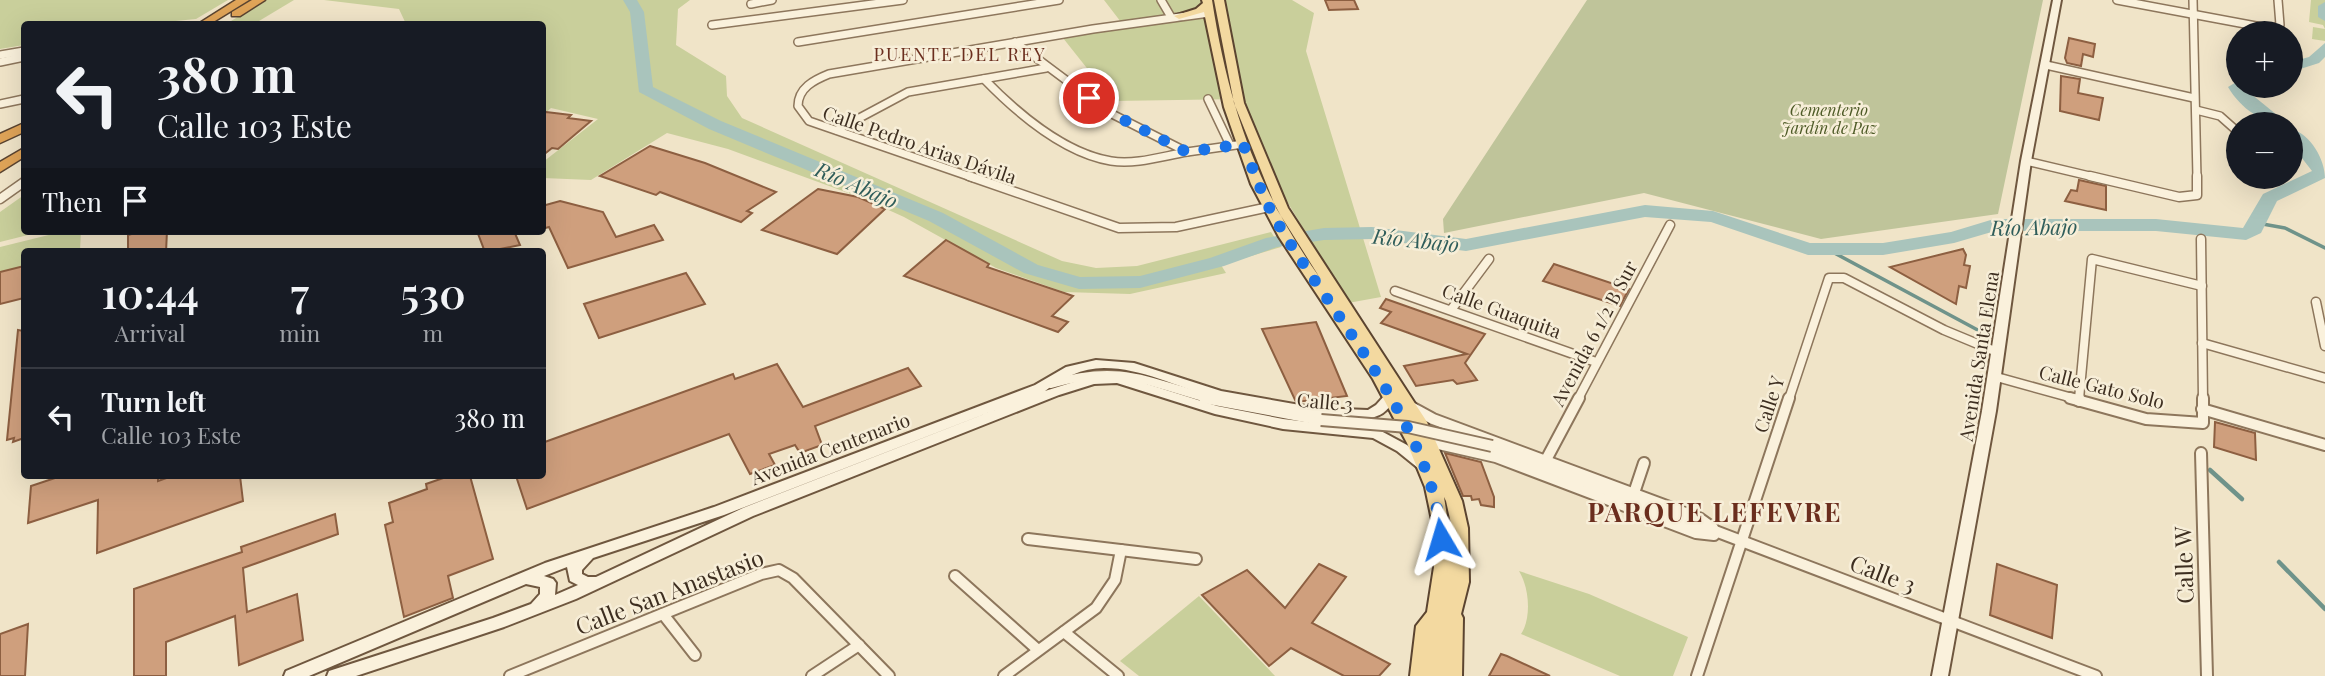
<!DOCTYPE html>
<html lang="en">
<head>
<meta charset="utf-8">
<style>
	:root { --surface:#171b24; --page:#20242c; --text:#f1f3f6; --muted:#9ea1a6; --line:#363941 }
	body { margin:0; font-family:"Playfair Display",serif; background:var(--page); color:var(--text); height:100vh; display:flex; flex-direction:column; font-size:26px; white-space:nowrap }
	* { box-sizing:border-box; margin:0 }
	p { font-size:23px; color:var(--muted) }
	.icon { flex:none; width:38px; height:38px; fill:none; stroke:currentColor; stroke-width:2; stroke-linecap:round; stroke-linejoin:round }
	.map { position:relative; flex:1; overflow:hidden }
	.sheet { position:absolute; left:21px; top:248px; width:525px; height:231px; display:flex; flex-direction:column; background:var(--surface); border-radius:7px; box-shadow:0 7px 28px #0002 }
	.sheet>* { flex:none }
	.banner { position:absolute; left:21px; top:21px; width:525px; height:214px; border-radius:7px; box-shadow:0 7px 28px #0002; background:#171b24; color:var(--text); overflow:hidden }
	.tools { position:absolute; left:2226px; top:21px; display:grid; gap:14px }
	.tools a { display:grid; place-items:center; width:77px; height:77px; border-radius:50%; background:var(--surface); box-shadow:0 7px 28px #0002; font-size:35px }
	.pin { position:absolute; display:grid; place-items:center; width:60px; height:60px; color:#fff; margin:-30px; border:4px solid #fff; border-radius:50%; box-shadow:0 2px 7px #0007 }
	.me { position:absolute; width:77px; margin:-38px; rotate:353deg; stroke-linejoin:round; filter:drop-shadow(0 0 5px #0008) }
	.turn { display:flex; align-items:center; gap:24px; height:147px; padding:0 21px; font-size:32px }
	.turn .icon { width:91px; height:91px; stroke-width:2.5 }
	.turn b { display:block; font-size:49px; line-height:60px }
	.then { display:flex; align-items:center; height:66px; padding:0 21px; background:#0003; gap:14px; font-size:26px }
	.eta { display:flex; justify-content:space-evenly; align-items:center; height:119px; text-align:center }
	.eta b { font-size:42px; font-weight:600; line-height:49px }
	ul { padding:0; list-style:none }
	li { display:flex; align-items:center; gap:21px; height:98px; padding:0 21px; border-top:2px solid var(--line) }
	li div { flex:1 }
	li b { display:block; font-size:26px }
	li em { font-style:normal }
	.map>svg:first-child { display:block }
	.green { fill:#c9cf9b }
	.cemetery { fill:#bfc49a }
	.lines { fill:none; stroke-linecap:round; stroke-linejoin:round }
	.stream-far1 { stroke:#6f938a; stroke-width:3.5 }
	.stream { stroke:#6f938a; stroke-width:4.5 }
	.river { fill:#a9c4bc; fill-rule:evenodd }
	.building { fill:#cf9f7d; stroke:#8d5f41; stroke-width:2 }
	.street-far2-casing { stroke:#8d765c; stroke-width:10 }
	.street-far1-casing { stroke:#8d765c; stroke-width:11 }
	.street-casing { stroke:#8d765c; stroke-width:14 }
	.secondary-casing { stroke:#6f573f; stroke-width:4 }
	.primary-casing { stroke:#5b4430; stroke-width:4 }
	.highway-casing { stroke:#5b4430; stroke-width:3 }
	.street-far2 { stroke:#faf1dc; stroke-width:7 }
	.street-far1 { stroke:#faf1dc; stroke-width:8 }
	.street { stroke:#faf1dc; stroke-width:10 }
	.secondary { fill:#faf1dc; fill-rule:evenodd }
	.primary { fill:#f3d9a0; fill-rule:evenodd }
	.highway { fill:#e0a458; fill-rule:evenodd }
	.street-bridge-casing { stroke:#8d765c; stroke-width:14; stroke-linecap:butt }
	.street-bridge { stroke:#faf1dc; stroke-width:10 }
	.route { stroke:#1a73e8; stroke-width:12; stroke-dasharray:0 21.6 }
	.labels { text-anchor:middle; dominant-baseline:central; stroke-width:5; stroke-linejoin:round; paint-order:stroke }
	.far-park-label { font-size:16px; font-style:italic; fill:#4d5a26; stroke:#f7eed8 }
	.far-neighbourhood-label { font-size:18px; letter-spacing:2px; fill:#6b2e1e; stroke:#f7eed8 }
	.street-label { font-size:19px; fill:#3d2e20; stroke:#f7eed8 }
	.water-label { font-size:21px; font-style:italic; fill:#2f5d5a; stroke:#f7eed8 }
	.near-street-label { font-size:23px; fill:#3d2e20; stroke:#f7eed8 }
	.district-label { font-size:26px; font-weight:bold; letter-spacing:2px; fill:#6b2e1e; stroke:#f7eed8 }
</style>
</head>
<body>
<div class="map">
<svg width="2325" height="676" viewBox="0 0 2325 676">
	<rect width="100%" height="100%" fill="#f0e4c8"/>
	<g class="green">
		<polygon points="0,0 228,0 196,19 145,24 24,24 24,45 0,49"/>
		<polygon points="266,0 294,0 254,24 226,24"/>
		<polygon points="324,0 690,0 678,9 676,45 726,76 727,96 742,118 1062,261 1096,268 1137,266 1271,232 1281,247 1221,265 1226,273 1130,294 1064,292 996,268 904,217 862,198 728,149 667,133 591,180 543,178 543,162 598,119 551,108 543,115 542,24 406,24 399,9"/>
		<polygon points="1104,0 1292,0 1314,13 1306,51 1381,297 1348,303 1285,198 1242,99 1113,101 1063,38 1124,26"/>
		<polygon points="2311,0 2325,0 2325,41 2312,39 2313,27 2325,29 2323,25 2309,22"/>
		<polygon points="24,195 24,231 44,231 0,242 0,212"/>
		<polygon points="65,231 81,231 80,251 24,252 24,266 0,272 0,247"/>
		<path d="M1519,571L1589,594L1688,637L1673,676H1620L1521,634C1532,618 1529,587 1519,571Z"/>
		<polygon points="1199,596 1275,676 1139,676 1120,661"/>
	</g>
	<polygon class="cemetery" points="1587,0 2043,0 1998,214 1821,239 1644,193 1444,233 1443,219"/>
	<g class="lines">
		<g class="stream-far1">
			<polyline points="2257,223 2285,228 2325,248"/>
			<polyline points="1827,249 1987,335"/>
		</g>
		<g class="stream">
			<polyline points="2210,470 2242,499"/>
			<polyline points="2279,562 2325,609"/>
		</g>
		<g class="river">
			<path d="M623,0H637L644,12L653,87L721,121L943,213L1038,265L1080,277L1140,276L1210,258L1266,238L1324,228L1372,227L1466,239L1645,205L1713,211L1810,243H1883L1951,232L1994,219H2156L2243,228L2263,194L2312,171L2291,144V129C2311,134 2325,160 2325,178L2277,201L2261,233L2246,240L2156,231H1995L1954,243L1883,255H1808L1711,222L1645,217L1466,251L1372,239L1324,240L1277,247L1224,266L1140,288L1079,289L1024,273L929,221L709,129L639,92L630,12Z"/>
			<polygon points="2325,2 2325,21 2318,17 2318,6"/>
			<polygon points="2325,43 2325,57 2319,63 2291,72 2291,62 2309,57"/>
			<path d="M2238,81V86H2247L2245,89L2288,124C2263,124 2241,109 2228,87Z"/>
		</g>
	</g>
	<g class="building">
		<polygon points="1325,0 1354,0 1358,9 1329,10"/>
		<polygon points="2069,38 2095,44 2093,57 2083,54 2081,66 2067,63 2065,58"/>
		<polygon points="2061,76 2080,79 2078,93 2103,98 2099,120 2060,111"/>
		<polygon points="546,112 571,115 568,118 591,121 558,149 552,148 542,156 542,115"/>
		<polygon points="650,146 705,163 776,192 747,211 752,213 741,222 660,192 656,195 600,176"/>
		<polygon points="2079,180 2106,186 2106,210 2065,201 2071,190 2077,191"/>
		<polygon points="818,189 858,197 885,209 837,254 762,230"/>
		<polygon points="560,201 603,212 616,237 654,225 663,240 568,268 549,227 542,229 542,206"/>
		<polygon points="142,231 167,231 166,252 128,252 128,235"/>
		<polygon points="477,231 514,231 520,245 485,252"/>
		<polygon points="946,240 989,264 987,267 1073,296 1052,316 1068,322 1058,332 904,276"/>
		<polygon points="1963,249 1966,255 1964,265 1970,266 1966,288 1959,286 1956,304 1890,267"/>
		<polygon points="1554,264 1629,289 1620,306 1543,281"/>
		<polygon points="24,266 24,298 0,304 0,272"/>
		<polygon points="686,273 705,304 599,338 584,304"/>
		<polygon points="1386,299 1485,334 1465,363 1477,380 1457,384 1453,380 1416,386 1404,366 1467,354 1381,323 1391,312 1380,308"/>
		<polygon points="1316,322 1347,396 1296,402 1262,329"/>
		<polygon points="18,330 24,331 24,438 13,442 14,438 7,440"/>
		<polygon points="777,364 803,407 908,368 921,386 815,426 822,445 800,453 795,445 769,454 775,465 750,474 729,434 527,509 516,476 542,476 542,443 733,374 735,379"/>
		<polygon points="2215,422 2255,433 2256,460 2214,447"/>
		<polygon points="1445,453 1481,462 1494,497 1494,507 1481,505 1479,499 1472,500 1471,496 1463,496"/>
		<polygon points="61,476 158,476 158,481 172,476 240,476 243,501 97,553 98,500 28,523 31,486"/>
		<polygon points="449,476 470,476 493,559 448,576 453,598 404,617 385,525 393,522 389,503 427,489 426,484"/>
		<polygon points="335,514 338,534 243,568 247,612 297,594 303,640 239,665 235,616 166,642 166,676 134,676 134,589 242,552 241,547"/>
		<polygon points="1319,564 1346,577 1312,623 1390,664 1379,676 1344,676 1291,648 1269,666 1202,595 1247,570 1285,608"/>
		<polygon points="1997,564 2057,585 2052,638 1990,615"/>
		<polygon points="28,624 25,676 0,676 0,634"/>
		<polygon points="1501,654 1507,656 1550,676 1489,676"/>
	</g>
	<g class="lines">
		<g class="street-far2-casing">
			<g id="street-far2">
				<polyline points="1161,0 1171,17"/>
				<polyline points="2117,0 2272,29 2280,25 2278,0"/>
				<polyline points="2193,0 2197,178"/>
				<polyline points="751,4 772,0"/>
				<polyline points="712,25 903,0"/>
				<polyline points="798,42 1059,0"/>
				<polyline points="1015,42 1110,113 1187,152 1243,144"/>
				<polyline points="0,55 24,51"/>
				<polyline points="0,62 24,57"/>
				<polyline points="2046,65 2194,98"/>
				<path d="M984,79C1016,112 1064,153 1111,161C1136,165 1163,156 1187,152"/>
				<polyline points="1208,99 1230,145"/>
				<polyline points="0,104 24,99"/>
				<polyline points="2196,110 2220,116 2238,132"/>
				<polyline points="837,130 908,92 1046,68"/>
				<polyline points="2232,151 2238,144"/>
				<polyline points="2026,161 2098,178"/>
				<path d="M974,178L809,121L798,106C798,88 814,80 829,74L1093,29L1209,13"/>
			</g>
		</g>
		<g class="street-far1-casing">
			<g id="street-far1">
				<polyline points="969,176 1119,228 1176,227 1269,207"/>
				<polyline points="2090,176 2179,197 2197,195 2197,176"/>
				<polyline points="0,199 24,182"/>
				<polyline points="2201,239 2203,399"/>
				<polyline points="1395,291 1596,362"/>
				<polyline points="2316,302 2325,346"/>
				<polyline points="1451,310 1489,259"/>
				<polyline points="2202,343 2325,378"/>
				<polyline points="1993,376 2076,399"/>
				<path d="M1051,384C1120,364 1145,381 1210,399"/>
				<polyline points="1578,399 1670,225"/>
				<polyline points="1789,399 1829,278 1844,278 1944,330 1997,352"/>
				<polyline points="2079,399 2092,259 2202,286"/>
			</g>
		</g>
		<g class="street-casing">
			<g id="street">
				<polyline points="1204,398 1321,420"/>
				<polyline points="2070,398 2146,419 2203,423 2203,398"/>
				<polyline points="2079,401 2079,398"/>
				<polyline points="1411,407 1433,419 1699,518 1713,528"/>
				<polyline points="2202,409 2325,445"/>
				<polyline points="1430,442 1496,457 1696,533 1714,535"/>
				<polyline points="1492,446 2096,676"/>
				<polyline points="2201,453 2207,676"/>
				<polyline points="1547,458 1579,398"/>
				<polyline points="1634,493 1644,463"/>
				<polyline points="1028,539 1196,559"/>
				<polyline points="955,576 1038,650"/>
				<polyline points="663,614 695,655"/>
				<polyline points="1064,632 1118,676"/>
				<polyline points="510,676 761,574 779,570 793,578 889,676"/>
				<polyline points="812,676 859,645"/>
				<polyline points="1004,676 1096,608 1115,580 1121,550"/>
				<polyline points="1697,676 1789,398"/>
			</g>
		</g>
		<g class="secondary-casing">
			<g id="secondary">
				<polygon points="2053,0 2061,0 2031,161 1996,411 1948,676 1932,676 1982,411 2021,161"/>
				<path d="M1096,360L1134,363L1221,391L1317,408L1368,410L1376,405L1385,395L1390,394L1396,398C1391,405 1386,413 1377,416C1346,428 1246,407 1213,397C1177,387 1142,368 1104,368C1082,368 1062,378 1045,391L1093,376L1118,375L1217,406L1283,419L1381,431L1407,445L1430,465L1428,468H1418L1397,451L1373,438L1283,429L1215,414L1117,383L1094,384L1059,395L753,516L576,599L504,627L356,676H327L329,671L493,618L531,604L540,594V587L526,584L309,676H284L286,671L545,563L714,507L1035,385L1066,367ZM1013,403L743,508L596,577H588L582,574V570L593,558L724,515ZM567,567L570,581L578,585L555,595L556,583L553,579L544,576Z"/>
			</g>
		</g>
		<g class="primary-casing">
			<path id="primary" d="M1202,0H1212C1229,108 1257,189 1320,278L1276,208L1234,103L1214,0H1224L1244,103L1288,208L1427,422L1462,501L1468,528L1469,582L1461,614L1463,618L1462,676H1410L1416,626L1427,612L1434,567L1433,525L1425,487L1407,443L1373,379L1279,237L1251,184L1224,107L1204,12L1179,19L1174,16L1196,9L1203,3ZM1444,497L1446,501L1452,528V548Z"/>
		</g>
		<g class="highway-casing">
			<g id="highway">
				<polygon points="236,0 249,0 210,24 198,24"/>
				<polygon points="252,0 265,0 240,16 232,16 232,12"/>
				<polygon points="24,123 24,132 0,143 0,134"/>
				<polygon points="24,148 24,157 0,172 0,162"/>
			</g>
		</g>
		<use href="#street-far2" class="street-far2"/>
		<use href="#street-far1" class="street-far1"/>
		<use href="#street" class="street"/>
		<use href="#secondary" class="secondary"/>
		<use href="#primary" class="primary"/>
		<use href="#highway" class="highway"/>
		<g class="street-bridge-casing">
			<polyline id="street-bridge" points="1321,420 1408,427 1492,446"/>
		</g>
		<use href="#street-bridge" class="street-bridge"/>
	</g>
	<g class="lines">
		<path class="route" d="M1089,98L1110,113L1187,152L1243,144C1254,172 1264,201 1280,227C1334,317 1435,432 1441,539"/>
	</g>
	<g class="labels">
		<g class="far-park-label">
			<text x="1829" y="109">Cementerio<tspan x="1829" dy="18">Jardín de Paz</tspan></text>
		</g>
		<g class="far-neighbourhood-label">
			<text x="960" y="54">PUENTE DEL REY</text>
		</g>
		<g class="street-label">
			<text transform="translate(920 144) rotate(19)">Calle Pedro Arias Dávila</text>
			<text transform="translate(1502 310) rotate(20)">Calle Guaquita</text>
			<text transform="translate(1593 333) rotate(-62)">Avenida 6 1/2 B Sur</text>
			<text transform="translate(1978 356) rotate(-81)">Avenida Santa Elena</text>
			<text transform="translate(2102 386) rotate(14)">Calle Gato Solo</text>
			<text transform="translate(1325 401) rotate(5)">Calle 3</text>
			<text transform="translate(1768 404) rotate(-72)">Calle Y</text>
			<text transform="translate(830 448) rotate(-21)">Avenida Centenario</text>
		</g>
		<g class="water-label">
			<text transform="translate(857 184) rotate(23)">Río Abajo</text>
			<text transform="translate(2034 226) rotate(-1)">Río Abajo</text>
			<text transform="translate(1416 239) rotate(6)">Río Abajo</text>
		</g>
		<g class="near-street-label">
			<text transform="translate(2183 565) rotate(-92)">Calle W</text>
			<text transform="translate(1883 573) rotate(21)">Calle 3</text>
			<text transform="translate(669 591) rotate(-21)">Calle San Anastasio</text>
		</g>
		<g class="district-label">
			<text x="1715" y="511">PARQUE LEFEVRE</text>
		</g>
	</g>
</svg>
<div class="tools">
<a>+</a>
<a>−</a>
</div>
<div class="pin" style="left:1089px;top:98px;background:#d93025"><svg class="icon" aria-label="arrive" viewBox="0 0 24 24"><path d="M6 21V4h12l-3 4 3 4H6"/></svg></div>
<svg class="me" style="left:1441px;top:539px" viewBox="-20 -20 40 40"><path d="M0-17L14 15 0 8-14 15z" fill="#1a73e8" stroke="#fff" stroke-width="4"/></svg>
<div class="banner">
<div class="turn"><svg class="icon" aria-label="left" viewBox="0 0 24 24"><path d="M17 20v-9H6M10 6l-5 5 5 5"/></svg><div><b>380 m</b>Calle 103 Este</div></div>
<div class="then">Then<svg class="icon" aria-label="arrive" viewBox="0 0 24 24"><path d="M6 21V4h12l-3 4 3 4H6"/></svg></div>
</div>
<section class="sheet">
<div class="eta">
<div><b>10:44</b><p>Arrival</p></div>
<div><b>7</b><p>min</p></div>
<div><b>530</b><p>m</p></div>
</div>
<ul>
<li><svg class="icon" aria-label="left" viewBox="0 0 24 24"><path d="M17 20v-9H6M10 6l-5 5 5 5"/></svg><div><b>Turn left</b><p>Calle 103 Este</p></div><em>380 m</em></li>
</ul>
</section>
</div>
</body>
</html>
